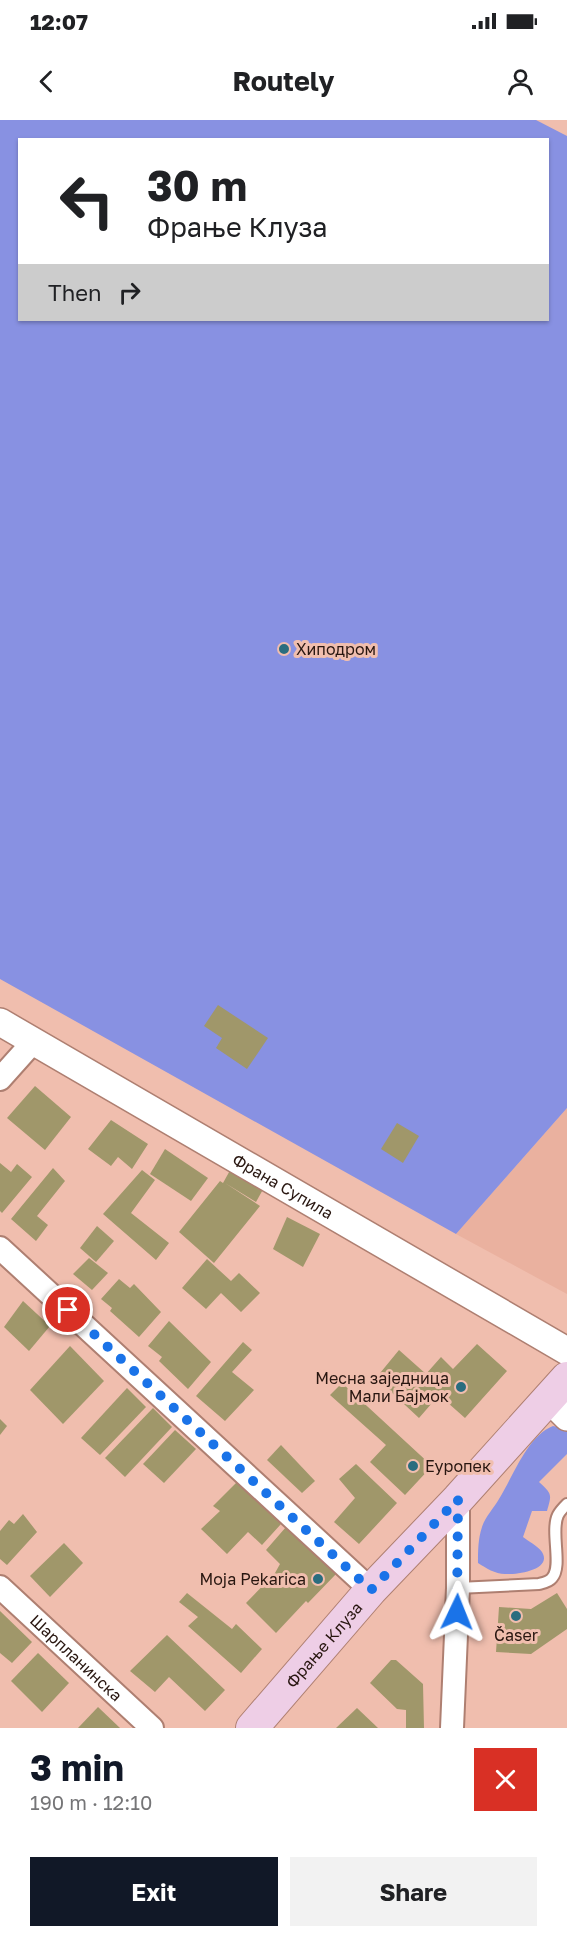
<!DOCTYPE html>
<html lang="en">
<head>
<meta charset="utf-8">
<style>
	:root { --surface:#fff; --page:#f2f2f2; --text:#202124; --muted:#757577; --accent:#111827 }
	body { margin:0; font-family:"Golos Text",sans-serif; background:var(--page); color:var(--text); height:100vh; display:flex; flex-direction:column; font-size:22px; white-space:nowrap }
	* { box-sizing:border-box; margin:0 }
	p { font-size:20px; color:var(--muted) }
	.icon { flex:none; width:33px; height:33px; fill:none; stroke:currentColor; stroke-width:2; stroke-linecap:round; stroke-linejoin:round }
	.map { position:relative; height:1608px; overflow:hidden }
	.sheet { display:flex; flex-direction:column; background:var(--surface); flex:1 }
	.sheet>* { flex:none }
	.guide { position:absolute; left:18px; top:18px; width:531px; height:183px; border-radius:0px; box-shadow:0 2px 4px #0004; background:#fff; color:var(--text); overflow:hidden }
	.pin { position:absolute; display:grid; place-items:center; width:51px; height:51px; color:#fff; margin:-26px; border:3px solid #fff; border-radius:50%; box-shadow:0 2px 6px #0007 }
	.me { position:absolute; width:66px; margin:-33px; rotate:2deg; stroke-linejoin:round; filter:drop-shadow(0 0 4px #0008) }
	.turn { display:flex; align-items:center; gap:21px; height:126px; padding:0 30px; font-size:27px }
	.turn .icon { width:78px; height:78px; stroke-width:2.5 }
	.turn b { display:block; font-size:42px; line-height:51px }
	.then { display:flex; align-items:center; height:57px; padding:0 30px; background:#0003; gap:12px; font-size:22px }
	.round { display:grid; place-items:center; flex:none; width:63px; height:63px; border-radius:0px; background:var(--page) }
	.headline { display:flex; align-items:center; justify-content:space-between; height:102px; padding:0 30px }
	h1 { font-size:36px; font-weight:700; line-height:45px; color:var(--accent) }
	.primary-button { display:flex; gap:12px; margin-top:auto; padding:12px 30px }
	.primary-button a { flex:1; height:69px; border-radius:0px; background:var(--accent); color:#fff; font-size:24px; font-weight:700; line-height:69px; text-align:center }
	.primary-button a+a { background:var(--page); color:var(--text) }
	.status { display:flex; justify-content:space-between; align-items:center; height:42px; padding:0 30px; background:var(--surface); direction:ltr }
	.status svg { height:16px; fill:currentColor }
	header { display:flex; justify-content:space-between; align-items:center; height:78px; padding:0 30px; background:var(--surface); font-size:27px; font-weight:700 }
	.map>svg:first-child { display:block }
	.built { fill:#eab19f }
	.green { fill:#8891e2; fill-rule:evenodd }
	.building { fill:#a0976a }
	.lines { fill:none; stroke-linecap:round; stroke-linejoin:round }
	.service-casing { stroke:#ae7f71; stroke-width:14 }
	.minor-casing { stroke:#ae7f71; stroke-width:26 }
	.tertiary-casing { stroke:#ae7f71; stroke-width:30 }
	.secondary-casing { stroke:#ae7f71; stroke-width:34 }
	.service { stroke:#fff; stroke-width:10 }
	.minor { stroke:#fff; stroke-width:22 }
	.tertiary { stroke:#fff; stroke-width:27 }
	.secondary { stroke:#eecee6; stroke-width:32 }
	.route { stroke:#1a73e8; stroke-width:10; stroke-dasharray:0 18 }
	.poi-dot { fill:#2a6d7f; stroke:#f0beae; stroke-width:2 }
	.labels { text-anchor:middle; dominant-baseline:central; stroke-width:6; stroke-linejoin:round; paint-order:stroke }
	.poi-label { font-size:16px; fill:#281610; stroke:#f0beae; text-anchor:start }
	.street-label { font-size:16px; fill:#281610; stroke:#f0beae }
</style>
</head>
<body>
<div class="status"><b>12:07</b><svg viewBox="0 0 49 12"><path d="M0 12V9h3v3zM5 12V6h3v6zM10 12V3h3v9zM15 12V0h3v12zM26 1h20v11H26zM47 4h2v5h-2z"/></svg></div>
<header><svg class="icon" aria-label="back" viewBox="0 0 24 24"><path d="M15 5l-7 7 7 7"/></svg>Routely<svg class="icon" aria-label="person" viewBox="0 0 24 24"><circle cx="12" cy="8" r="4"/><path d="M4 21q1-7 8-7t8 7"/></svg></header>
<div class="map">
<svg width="567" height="1608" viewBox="0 0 567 1608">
	<rect width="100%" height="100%" fill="#f0beae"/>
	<polygon class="built" points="567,988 567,1174 456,1114"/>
	<g class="green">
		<path d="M0,0H536L567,16V988L456,1114L0,859ZM20,20H548V200H20Z"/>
		<path d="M553,1306L567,1309V1334L539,1362C552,1374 552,1374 547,1391H532L523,1417C528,1421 538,1426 542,1432C553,1450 516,1455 505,1454C495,1454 486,1448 478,1443C478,1431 478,1419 482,1407C485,1397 494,1388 499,1379C513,1357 527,1316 553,1306Z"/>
	</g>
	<g class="building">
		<polygon points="218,885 268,918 247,949 216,928 222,918 204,906"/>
		<polygon points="35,966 71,997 45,1030 7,998"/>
		<polygon points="111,1000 148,1024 132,1049 118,1037 111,1046 88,1029"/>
		<polygon points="397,1003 419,1016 403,1043 381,1029"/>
		<polygon points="165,1029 208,1058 191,1081 150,1054"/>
		<polygon points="0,1043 11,1052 17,1044 32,1057 2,1093 0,1091"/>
		<polygon points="233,1045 266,1064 256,1082 225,1063 260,1086 214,1143 179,1112 220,1061 223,1063"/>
		<polygon points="53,1048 65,1061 37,1096 48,1105 36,1121 11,1099"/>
		<polygon points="142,1050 155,1060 131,1093 169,1123 156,1140 103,1094"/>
		<polygon points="287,1097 320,1114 303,1147 273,1129"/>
		<polygon points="97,1106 114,1121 96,1142 80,1128"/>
		<polygon points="89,1138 108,1153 92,1170 73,1154"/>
		<polygon points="207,1139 231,1161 239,1153 260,1173 241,1192 221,1173 206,1189 182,1168"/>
		<polygon points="119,1159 130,1168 134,1164 161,1192 139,1217 110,1191 112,1188 101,1179"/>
		<polygon points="23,1181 50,1206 29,1231 4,1207"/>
		<polygon points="169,1201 211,1242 188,1269 159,1241 162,1237 148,1226"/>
		<polygon points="243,1222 252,1230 232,1252 254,1270 225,1301 196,1276"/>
		<polygon points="477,1224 507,1251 465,1298 439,1275 419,1298 376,1258 399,1230 426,1254 441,1237 453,1249"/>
		<polygon points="70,1226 104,1261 63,1304 30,1270"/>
		<polygon points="342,1263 432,1346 405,1375 370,1342 386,1325 330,1275"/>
		<polygon points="127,1268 146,1287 100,1335 81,1318"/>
		<polygon points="153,1288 172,1307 125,1357 105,1338"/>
		<polygon points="0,1299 7,1306 0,1315"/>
		<polygon points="175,1310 196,1329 164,1363 143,1344"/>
		<polygon points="281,1325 315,1361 302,1373 267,1340"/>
		<polygon points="356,1344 397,1383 359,1424 334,1402 355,1378 339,1359"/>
		<polygon points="237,1362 281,1404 262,1425 248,1412 227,1434 201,1409 220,1391 213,1386"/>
		<polygon points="23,1394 37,1412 7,1445 0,1439 0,1411 9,1400 14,1404"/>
		<polygon points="286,1407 337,1453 308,1483 306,1481 276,1513 246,1483 275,1453 280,1444 266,1430"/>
		<polygon points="64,1423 83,1443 50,1477 30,1456"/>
		<polygon points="187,1473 232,1509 236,1504 262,1529 241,1553 188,1506 198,1497 179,1482"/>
		<polygon points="557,1473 567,1489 567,1509 531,1534 496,1532 499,1487 531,1489"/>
		<polygon points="0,1491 32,1522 12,1543 0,1533"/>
		<polygon points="167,1515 225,1570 205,1591 169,1557 155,1572 130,1551"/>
		<polygon points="38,1533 69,1563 42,1592 11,1561"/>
		<polygon points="391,1540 396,1540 423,1564 424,1608 406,1608 406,1590 397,1589 370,1563"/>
		<polygon points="98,1587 120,1608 78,1608"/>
		<polygon points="357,1588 378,1608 336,1608"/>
	</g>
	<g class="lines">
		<g class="service-casing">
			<path id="service" d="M458,1468L539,1464C543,1463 549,1462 552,1458C563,1446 550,1411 558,1395C560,1391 564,1387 567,1384"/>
		</g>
		<g class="minor-casing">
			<g id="minor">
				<polyline points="0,959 34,921"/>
				<polyline points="0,1128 371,1470"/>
				<path id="s1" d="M0,1467L152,1608"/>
				<polyline points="452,1608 458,1468 458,1379"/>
			</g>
		</g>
		<g class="tertiary-casing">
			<g id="tertiary">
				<path id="s2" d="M0,902L567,1231"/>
				<polyline points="549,1279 567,1297"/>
			</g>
		</g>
		<g class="secondary-casing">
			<g id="secondary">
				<path id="s3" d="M252,1608L371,1470L458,1379L567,1258"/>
			</g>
		</g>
		<use href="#service" class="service"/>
		<use href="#minor" class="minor"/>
		<use href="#tertiary" class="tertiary"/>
		<use href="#secondary" class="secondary"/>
	</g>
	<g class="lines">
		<polyline class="route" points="68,1190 371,1470 458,1379 457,1492"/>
	</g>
	<g class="poi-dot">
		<circle cx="284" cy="529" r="6"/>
		<circle cx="461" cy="1267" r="6"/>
		<circle cx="413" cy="1346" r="6"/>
		<circle cx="318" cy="1459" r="6"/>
		<circle cx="516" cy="1496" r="6"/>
	</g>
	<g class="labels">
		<g class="poi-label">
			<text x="296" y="529">Хиподром</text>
			<text x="449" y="1258" text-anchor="end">Месна заједница<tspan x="449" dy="18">Мали Бајмок</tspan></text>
			<text x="425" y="1346">Еуропек</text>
			<text x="306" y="1459" text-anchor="end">Moja Pekarica</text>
			<text x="516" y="1515" text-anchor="middle">Časer</text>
		</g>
		<g class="street-label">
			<text stroke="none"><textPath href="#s2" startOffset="327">Франа Супила</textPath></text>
			<text stroke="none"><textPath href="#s3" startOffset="110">Фрање Клуза</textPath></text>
			<text stroke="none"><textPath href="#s1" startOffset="104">Шарпланинска</textPath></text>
		</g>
	</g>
</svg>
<div class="pin" style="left:68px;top:1190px;background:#d93025"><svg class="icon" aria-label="arrive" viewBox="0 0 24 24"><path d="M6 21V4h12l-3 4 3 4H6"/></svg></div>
<svg class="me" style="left:457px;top:1492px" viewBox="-20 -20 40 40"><path d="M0-17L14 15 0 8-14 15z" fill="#1a73e8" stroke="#fff" stroke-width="4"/></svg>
<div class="guide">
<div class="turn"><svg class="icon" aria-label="left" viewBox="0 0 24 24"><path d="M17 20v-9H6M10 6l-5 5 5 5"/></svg><div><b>30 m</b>Фрање Клуза</div></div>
<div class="then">Then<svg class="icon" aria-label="right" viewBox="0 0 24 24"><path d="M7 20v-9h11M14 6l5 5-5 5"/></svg></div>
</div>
</div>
<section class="sheet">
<div class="headline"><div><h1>3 min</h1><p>190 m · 12:10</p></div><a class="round" style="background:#d93025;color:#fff"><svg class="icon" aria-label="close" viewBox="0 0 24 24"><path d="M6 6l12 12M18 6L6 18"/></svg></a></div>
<div class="primary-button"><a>Exit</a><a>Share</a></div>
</section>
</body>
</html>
